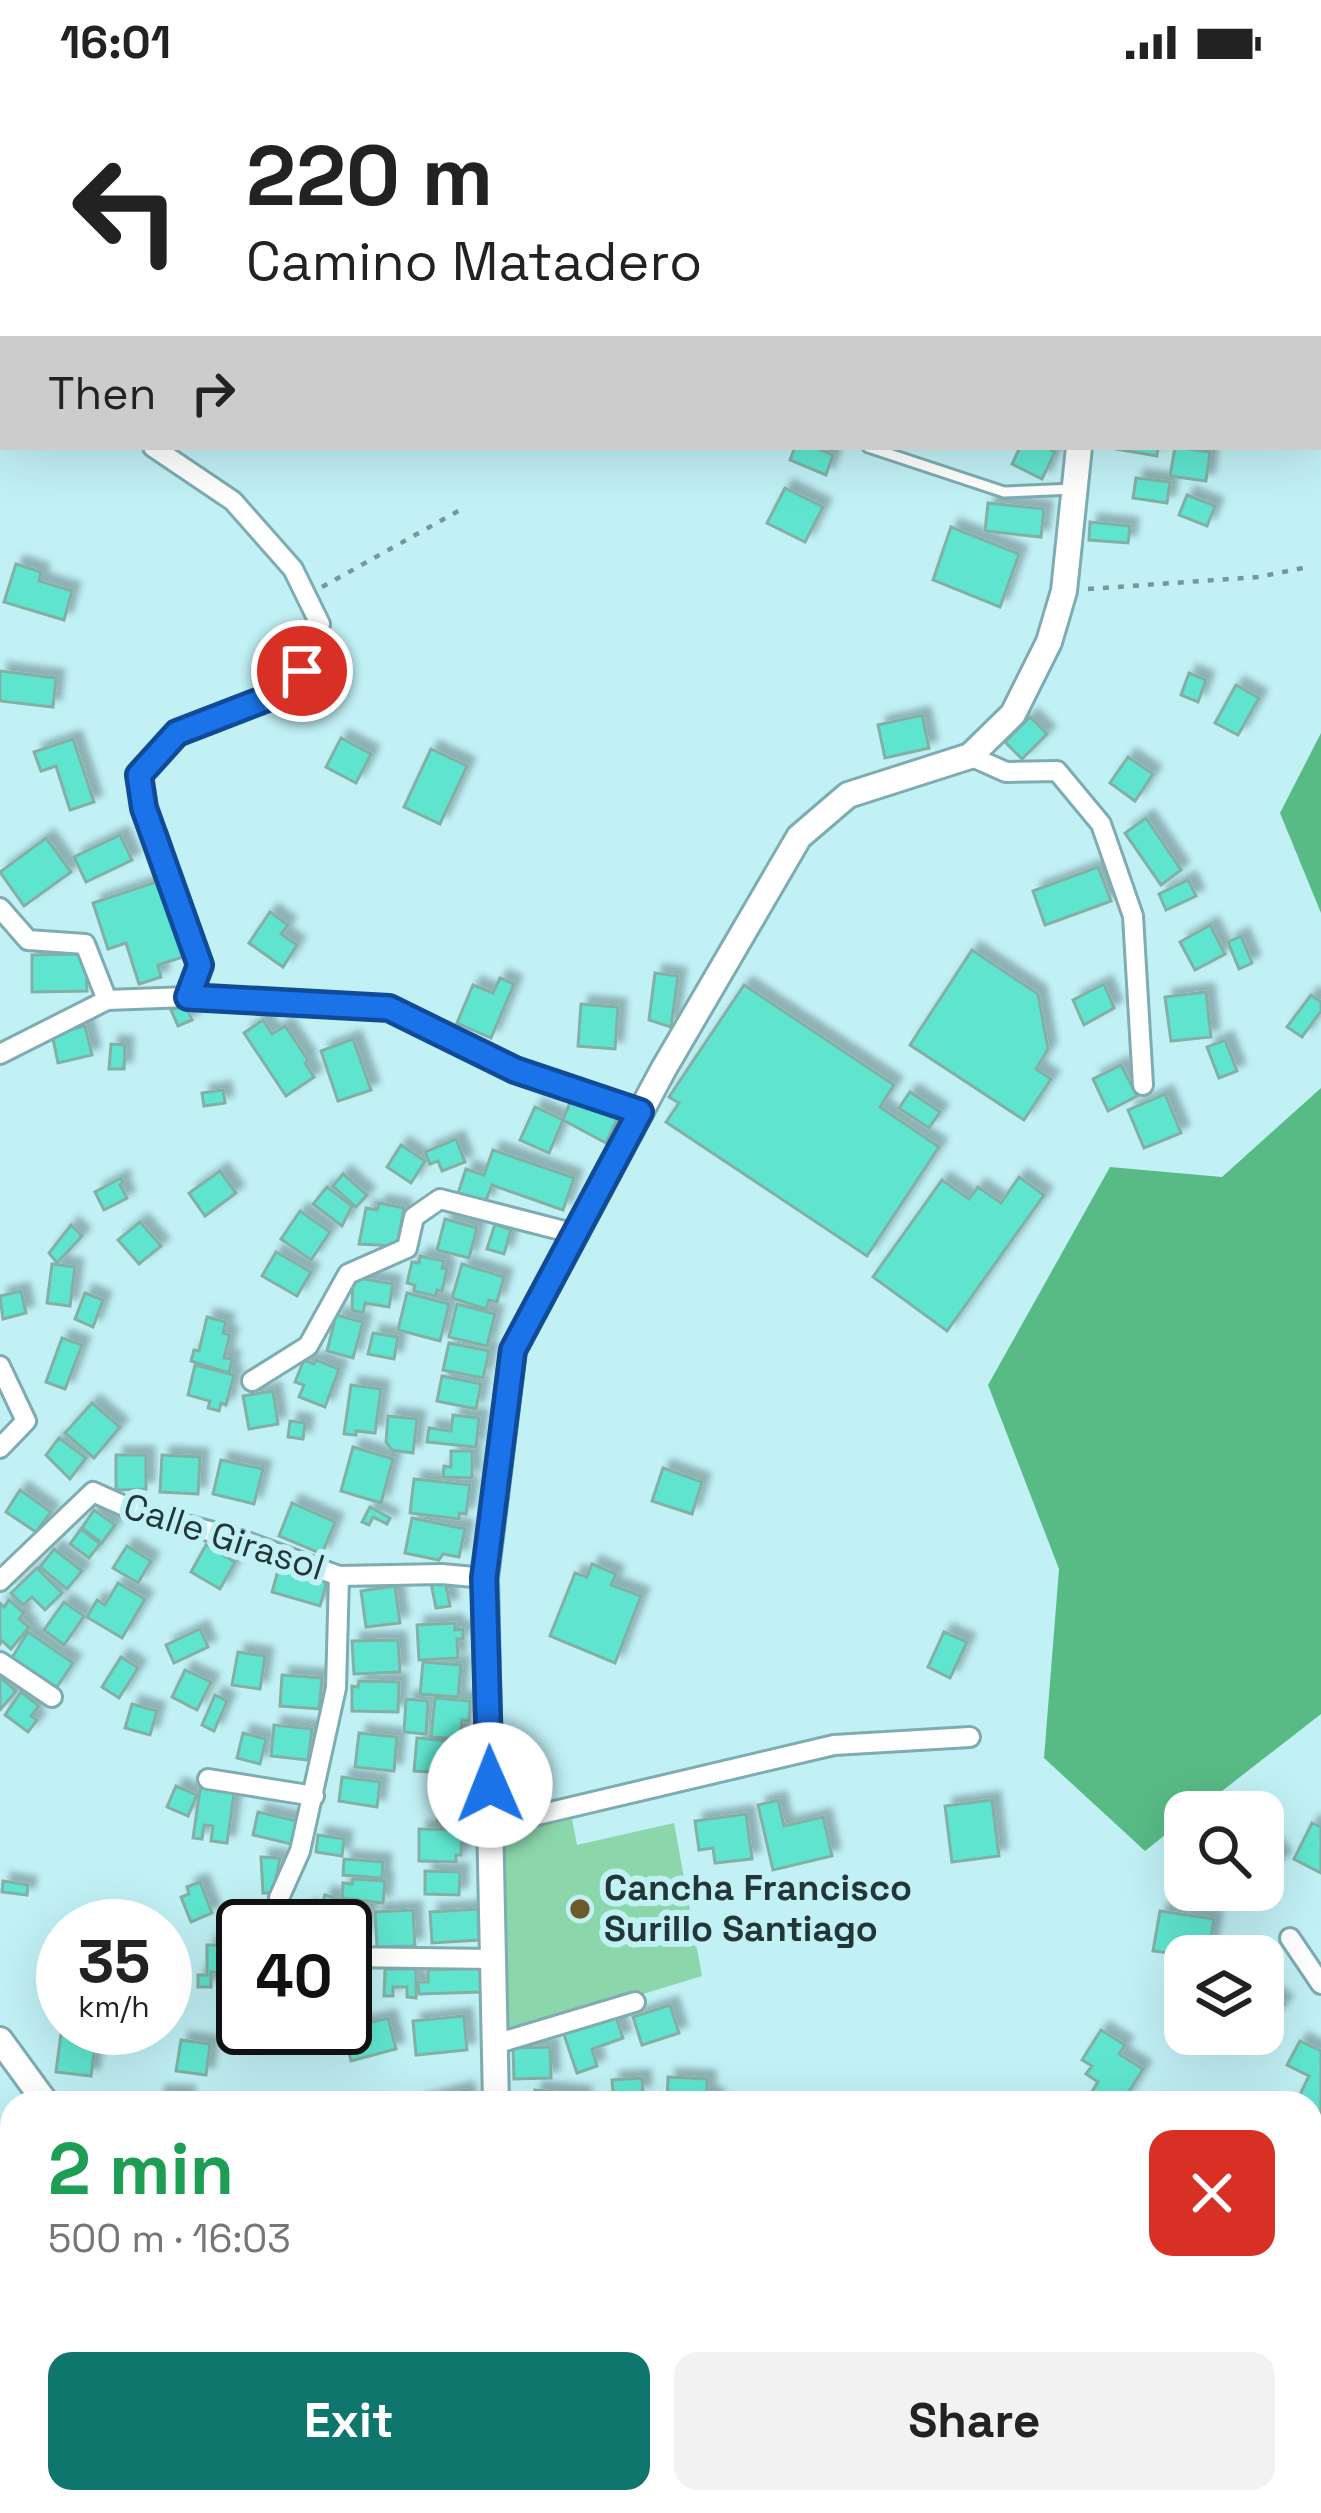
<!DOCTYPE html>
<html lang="en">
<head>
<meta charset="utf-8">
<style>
	:root { --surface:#fff; --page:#f2f2f2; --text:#222; --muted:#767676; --accent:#0f766e }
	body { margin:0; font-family:"Space Grotesk",sans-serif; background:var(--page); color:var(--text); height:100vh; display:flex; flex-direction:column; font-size:45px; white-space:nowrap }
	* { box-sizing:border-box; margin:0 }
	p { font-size:39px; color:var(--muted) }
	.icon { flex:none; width:66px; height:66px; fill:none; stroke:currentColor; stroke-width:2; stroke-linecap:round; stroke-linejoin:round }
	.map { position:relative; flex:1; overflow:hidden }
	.panel { position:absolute; left:0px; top:2007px; width:1323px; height:423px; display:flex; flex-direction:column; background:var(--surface); border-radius:36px 36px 0 0; box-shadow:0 12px 48px #0002 }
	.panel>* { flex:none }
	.top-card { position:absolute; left:0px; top:0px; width:1323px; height:366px; box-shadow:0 12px 48px #0002; background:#fff; color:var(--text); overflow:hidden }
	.buttons { position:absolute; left:1164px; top:1707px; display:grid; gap:24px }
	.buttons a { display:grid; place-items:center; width:120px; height:120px; border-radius:24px; background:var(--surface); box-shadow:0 12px 48px #0002; font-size:60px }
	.speed { position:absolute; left:36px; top:1815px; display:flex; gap:24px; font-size:60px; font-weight:700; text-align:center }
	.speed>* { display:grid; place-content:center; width:156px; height:156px; border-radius:50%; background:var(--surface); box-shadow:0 12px 48px #0002; line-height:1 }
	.speed small { font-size:30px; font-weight:400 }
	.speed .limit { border:6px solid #111; border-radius:18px; background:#fff; color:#111 }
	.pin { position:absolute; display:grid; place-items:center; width:102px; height:102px; color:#fff; margin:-51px; border:6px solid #fff; border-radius:50%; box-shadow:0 3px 12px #0007 }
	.me { position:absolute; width:132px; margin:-66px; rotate:359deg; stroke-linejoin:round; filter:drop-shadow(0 0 9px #0008) }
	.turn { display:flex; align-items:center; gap:42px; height:252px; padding:0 48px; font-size:54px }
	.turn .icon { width:156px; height:156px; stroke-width:2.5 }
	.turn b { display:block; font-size:84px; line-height:102px }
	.then { display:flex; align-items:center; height:114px; padding:0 48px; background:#0003; gap:24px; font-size:45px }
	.round { display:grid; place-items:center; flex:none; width:126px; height:126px; border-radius:24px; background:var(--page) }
	.overview { display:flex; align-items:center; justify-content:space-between; height:204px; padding:0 48px }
	h1 { font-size:72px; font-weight:600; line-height:90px; color:#1e9e55 }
	.button { display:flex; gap:24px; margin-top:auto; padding:24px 48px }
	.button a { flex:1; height:138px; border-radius:24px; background:var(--accent); color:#fff; font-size:48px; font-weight:600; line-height:138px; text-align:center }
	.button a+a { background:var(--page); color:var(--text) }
	.status { display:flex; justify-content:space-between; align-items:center; height:84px; padding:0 60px; background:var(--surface); direction:ltr }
	.status svg { height:33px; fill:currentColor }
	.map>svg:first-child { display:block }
	.green { fill:#8bd6ab }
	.forest { fill:#58bb86 }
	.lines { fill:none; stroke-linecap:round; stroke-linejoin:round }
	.river { stroke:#a4cff8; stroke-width:39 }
	.building { fill:#5fe5cf; stroke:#83b0a6; stroke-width:3; filter:url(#shadow) }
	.lane-casing { stroke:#7eacb0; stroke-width:15 }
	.street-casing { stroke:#7eacb0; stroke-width:24 }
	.secondary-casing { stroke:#7eacb0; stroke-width:30 }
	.path { stroke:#75989a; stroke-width:4.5; stroke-dasharray:6 9; stroke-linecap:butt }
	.lane { stroke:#fff; stroke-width:9 }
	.street { stroke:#fff; stroke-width:18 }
	.secondary { stroke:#fff; stroke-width:24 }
	.route-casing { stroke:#114b97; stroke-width:30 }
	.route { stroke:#1a73e8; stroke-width:21 }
	.poi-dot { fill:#6c5b29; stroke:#c1f1f5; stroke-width:4.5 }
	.labels { text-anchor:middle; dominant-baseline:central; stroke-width:12; stroke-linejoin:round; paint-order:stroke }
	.street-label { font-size:36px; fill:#223637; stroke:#c1f1f5 }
	.poi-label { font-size:36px; font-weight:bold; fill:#223637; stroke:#c1f1f5; text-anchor:start }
</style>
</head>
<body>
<div class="status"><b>16:01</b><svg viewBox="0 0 49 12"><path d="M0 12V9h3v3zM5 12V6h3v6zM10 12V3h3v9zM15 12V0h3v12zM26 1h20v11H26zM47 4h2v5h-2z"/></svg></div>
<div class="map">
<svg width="1321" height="2429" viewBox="0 0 1321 2429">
	<defs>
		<filter id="shadow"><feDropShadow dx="8" dy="-8" stdDeviation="3" flood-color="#0004"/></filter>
	</defs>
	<rect width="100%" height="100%" fill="#c1f1f5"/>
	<polygon class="green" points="572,1735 577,1761 674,1739 702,1892 505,1952 501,1760 511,1749"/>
	<g class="forest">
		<polygon points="1321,649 1321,829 1280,729"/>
		<polygon points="1321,1004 1321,1630 1195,1728 1185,1728 1185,1735 1145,1767 1044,1674 1059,1485 988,1301 1110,1083 1222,1093"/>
	</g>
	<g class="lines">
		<g class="river">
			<polyline points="0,2331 12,2336"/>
			<polyline points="122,2418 132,2429"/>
		</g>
	</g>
	<g class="building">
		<polygon points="795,363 814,363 833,371 826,391 790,376"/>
		<polygon points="1020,363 1045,363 1055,368 1042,395 1012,380"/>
		<polygon points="1104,363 1158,363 1157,372"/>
		<polygon points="1175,363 1210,368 1206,397 1170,392"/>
		<polygon points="1136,394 1170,398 1167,419 1133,414"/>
		<polygon points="785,404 823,423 805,458 767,439"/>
		<polygon points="1187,411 1215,422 1207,442 1179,431"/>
		<polygon points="988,419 1044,425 1041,453 985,447"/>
		<polygon points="1090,438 1130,442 1128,459 1089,456"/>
		<polygon points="951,443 1019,470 1000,523 933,496"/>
		<polygon points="16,480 41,488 39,497 72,507 64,536 4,518"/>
		<polygon points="0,587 56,594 53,623 0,617"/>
		<polygon points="1189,589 1206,596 1198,618 1181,611"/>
		<polygon points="1236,601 1259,614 1238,651 1215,639"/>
		<polygon points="922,631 929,664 885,674 878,641"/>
		<polygon points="1030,633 1047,650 1022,675 1005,658"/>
		<polygon points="341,654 371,670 356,699 326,683"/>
		<polygon points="73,655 94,718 70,726 56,682 41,687 34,668"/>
		<polygon points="431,665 467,682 440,740 404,723"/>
		<polygon points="1128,673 1153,690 1135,717 1110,699"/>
		<polygon points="1146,734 1181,786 1161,801 1125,749"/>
		<polygon points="120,751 132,776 86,798 74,773"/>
		<polygon points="46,754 71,788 24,822 0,788"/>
		<polygon points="1098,783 1111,817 1045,841 1033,807"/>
		<polygon points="162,796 186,872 158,881 161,893 139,900 126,859 108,865 93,819"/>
		<polygon points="1188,796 1196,812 1166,826 1159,810"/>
		<polygon points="270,828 288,841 281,850 297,861 283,883 249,859"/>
		<polygon points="1210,841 1225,870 1195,886 1180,858"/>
		<polygon points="1241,852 1252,879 1239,885 1228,858"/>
		<polygon points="972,866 1038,910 1048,965 1036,985 1051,995 1024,1036 910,961"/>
		<polygon points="86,870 87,907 32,908 32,871"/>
		<polygon points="655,889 678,892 671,943 649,936"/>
		<polygon points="500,894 514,900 491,954 457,939 473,901 493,909"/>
		<polygon points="1104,900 1114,924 1084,941 1073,916"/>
		<polygon points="744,901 894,1001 880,1023 939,1063 867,1172 666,1038 679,1019 669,1013"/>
		<polygon points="1206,908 1211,953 1171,957 1165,913"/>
		<polygon points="1311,911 1321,918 1321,927 1302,953 1287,943"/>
		<polygon points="185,920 192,936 178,942 171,926"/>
		<polygon points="581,920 618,923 615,965 578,962"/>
		<polygon points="263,936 272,950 285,942 308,976 305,979 314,993 286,1012 244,949"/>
		<polygon points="85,942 92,971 58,979 52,950"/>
		<polygon points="353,955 371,1006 338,1017 321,967"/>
		<polygon points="1225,956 1237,987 1219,994 1207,963"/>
		<polygon points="111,960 125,961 124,985 109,985"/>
		<polygon points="1121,981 1137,1012 1108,1027 1093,995"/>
		<polygon points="223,1006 225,1019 204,1022 202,1009"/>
		<polygon points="910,1008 940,1028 929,1044 899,1024"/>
		<polygon points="1165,1010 1181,1049 1144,1064 1128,1026"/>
		<polygon points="573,1011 618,1033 606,1059 563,1036"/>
		<polygon points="535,1023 563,1036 549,1069 520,1056"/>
		<polygon points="456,1055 465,1078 442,1087 438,1077 430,1080 425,1068"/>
		<polygon points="401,1061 425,1077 411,1099 387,1083"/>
		<polygon points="493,1066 574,1094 563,1126 492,1101 485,1119 458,1109 466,1085 484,1091"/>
		<polygon points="220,1087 236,1109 205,1132 189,1109"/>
		<polygon points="343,1090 367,1111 356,1123 333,1102"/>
		<polygon points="1019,1093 1044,1111 947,1247 873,1193 942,1096 969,1115 978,1103 1001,1119"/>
		<polygon points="121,1094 123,1098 120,1101 127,1114 104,1126 95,1108"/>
		<polygon points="327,1103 352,1122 342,1142 313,1120"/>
		<polygon points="379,1119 404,1124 397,1162 359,1160 366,1124 377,1126"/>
		<polygon points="300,1127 330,1148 311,1176 281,1155"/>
		<polygon points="445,1135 477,1144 469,1174 437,1166"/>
		<polygon points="140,1138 161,1162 139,1180 118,1156"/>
		<polygon points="495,1140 511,1146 504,1170 487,1165"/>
		<polygon points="71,1141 82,1152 57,1179 49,1169"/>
		<polygon points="276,1168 311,1188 297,1212 262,1192"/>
		<polygon points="420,1172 444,1177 442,1184 447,1185 442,1207 437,1206 436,1212 414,1207 415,1201 407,1199 412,1178 419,1179"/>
		<polygon points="52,1180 75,1183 70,1222 47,1219"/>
		<polygon points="462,1180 504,1193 497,1218 489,1216 486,1225 452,1214"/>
		<polygon points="353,1193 393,1200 389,1223 365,1219 363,1229 352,1226"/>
		<polygon points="21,1207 26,1229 3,1235 0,1212"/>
		<polygon points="85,1209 103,1216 93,1243 75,1235"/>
		<polygon points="407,1209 449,1220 440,1257 398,1246"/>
		<polygon points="457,1220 495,1230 487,1262 449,1253"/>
		<polygon points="336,1231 363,1238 353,1274 327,1267"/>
		<polygon points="207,1233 226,1238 223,1249 230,1251 224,1274 232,1275 229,1289 191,1277 194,1266 199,1267"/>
		<polygon points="373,1249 398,1253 394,1275 368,1270"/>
		<polygon points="62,1254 82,1261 65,1305 46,1298"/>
		<polygon points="449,1259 489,1267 483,1294 443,1286"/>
		<polygon points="304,1276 314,1280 316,1276 339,1285 325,1323 299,1313 304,1301 295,1298"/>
		<polygon points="195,1281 234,1291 226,1321 221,1319 219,1327 208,1324 210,1317 188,1311"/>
		<polygon points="442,1292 481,1300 476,1325 437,1317"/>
		<polygon points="351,1301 381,1305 375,1349 356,1347 356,1351 344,1350"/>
		<polygon points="273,1307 278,1340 249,1345 243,1312"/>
		<polygon points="92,1319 120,1343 94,1374 65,1349"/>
		<polygon points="453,1331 479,1334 476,1363 427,1358 429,1344 451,1347"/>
		<polygon points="388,1332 417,1335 413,1369 392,1366 386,1358"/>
		<polygon points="290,1337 305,1339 303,1355 288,1353"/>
		<polygon points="59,1354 86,1374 70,1395 46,1371"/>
		<polygon points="353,1363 393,1375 381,1419 341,1407"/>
		<polygon points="451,1367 472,1367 472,1394 443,1393 444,1382 451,1383"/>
		<polygon points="116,1371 146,1371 146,1405 116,1406"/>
		<polygon points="162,1371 200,1373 198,1410 160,1408"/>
		<polygon points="221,1376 263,1385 254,1420 213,1410"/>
		<polygon points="663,1384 702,1398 692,1430 652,1417"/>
		<polygon points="414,1395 470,1401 466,1430 459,1429 459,1435 410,1429"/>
		<polygon points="20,1406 51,1428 36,1448 6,1428"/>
		<polygon points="292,1419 335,1438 322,1470 279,1452"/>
		<polygon points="370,1423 390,1434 387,1440 373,1433 369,1441 362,1438"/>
		<polygon points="94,1426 115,1441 102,1459 82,1444"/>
		<polygon points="412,1434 465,1445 459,1473 443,1470 439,1476 405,1469"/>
		<polygon points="81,1445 100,1460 89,1474 70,1460"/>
		<polygon points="206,1461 235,1478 220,1505 191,1488"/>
		<polygon points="127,1462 151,1477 138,1499 113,1484"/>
		<polygon points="54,1465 82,1487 67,1505 40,1483"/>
		<polygon points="592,1480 616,1490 611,1501 641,1512 615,1579 550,1552 575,1489 587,1493"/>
		<polygon points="279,1483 327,1497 320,1522 272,1508"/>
		<polygon points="37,1484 62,1509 45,1526 32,1513 23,1521 11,1509"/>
		<polygon points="445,1497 450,1522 436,1524 431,1499"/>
		<polygon points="118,1499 145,1515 122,1554 87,1533 97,1516 105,1521"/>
		<polygon points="395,1502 400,1539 366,1543 361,1507"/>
		<polygon points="9,1516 24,1529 19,1535 29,1543 11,1565 2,1557 0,1560 0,1519 4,1523"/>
		<polygon points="64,1518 84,1532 64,1561 44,1546"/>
		<polygon points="455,1539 455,1546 463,1545 463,1555 457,1555 458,1574 419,1576 417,1541"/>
		<polygon points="200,1545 208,1563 174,1579 166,1561"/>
		<polygon points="28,1548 73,1579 55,1606 11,1575"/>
		<polygon points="944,1548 967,1558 950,1594 928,1583"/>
		<polygon points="398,1556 400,1588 354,1590 352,1557"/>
		<polygon points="238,1568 265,1572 260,1605 232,1601"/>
		<polygon points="121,1573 138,1584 119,1614 102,1603"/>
		<polygon points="423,1578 461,1581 458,1613 420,1610"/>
		<polygon points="185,1586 211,1598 197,1626 172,1613"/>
		<polygon points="282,1591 322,1594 319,1625 280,1622"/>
		<polygon points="0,1593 16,1607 0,1626"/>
		<polygon points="359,1597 399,1598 398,1628 352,1627 352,1602 358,1603"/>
		<polygon points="21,1608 39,1622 31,1632 37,1636 28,1648 5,1631"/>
		<polygon points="215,1611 227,1617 214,1647 202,1641"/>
		<polygon points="435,1614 470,1617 469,1637 462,1636 460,1655 431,1653"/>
		<polygon points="406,1615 428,1617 426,1650 404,1648"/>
		<polygon points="132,1620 157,1627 150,1651 125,1644"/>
		<polygon points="274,1641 312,1645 308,1676 271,1672"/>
		<polygon points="243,1649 266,1655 260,1680 237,1674"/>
		<polygon points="359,1649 397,1653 394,1687 355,1683"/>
		<polygon points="417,1654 463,1658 461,1690 414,1687"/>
		<polygon points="342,1693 380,1698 377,1723 339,1717"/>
		<polygon points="442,1695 469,1698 463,1741 437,1738"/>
		<polygon points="201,1699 235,1703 227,1759 211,1757 213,1742 204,1741 202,1755 193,1754"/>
		<polygon points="176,1702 197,1711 188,1732 167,1723"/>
		<polygon points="778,1716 784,1742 823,1733 832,1772 773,1786 758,1721"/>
		<polygon points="992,1716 999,1772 952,1778 945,1722"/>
		<polygon points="258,1728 297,1737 291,1760 253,1751"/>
		<polygon points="746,1730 752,1775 715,1779 713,1764 699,1766 695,1737"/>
		<polygon points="1312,1739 1321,1743 1321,1789 1294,1775"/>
		<polygon points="419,1745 462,1746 461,1771 456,1771 456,1778 419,1777"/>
		<polygon points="1263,1747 1283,1776 1263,1790"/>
		<polygon points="318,1751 344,1755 342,1772 316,1768"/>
		<polygon points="261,1773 280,1774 273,1809 263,1809"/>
		<polygon points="344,1775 383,1778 382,1794 343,1791"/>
		<polygon points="425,1787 460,1788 459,1811 425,1810"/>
		<polygon points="353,1795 385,1797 383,1819 342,1814 343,1799 352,1800"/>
		<polygon points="3,1797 28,1801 27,1811 2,1808"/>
		<polygon points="200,1798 212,1829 191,1838 181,1813 189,1810 187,1803"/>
		<polygon points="325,1811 370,1825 360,1859 345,1854 345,1842 321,1842 326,1826 321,1824"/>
		<polygon points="306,1824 320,1828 317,1842 302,1842"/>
		<polygon points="478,1825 479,1856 432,1859 430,1828"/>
		<polygon points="413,1826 415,1862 377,1863 375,1828"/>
		<polygon points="1160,1827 1214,1835 1210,1861 1196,1859 1194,1872 1153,1867"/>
		<polygon points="207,1861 232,1861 232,1888 211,1888 211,1903 198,1903 198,1891 207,1891"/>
		<polygon points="481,1884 482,1908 419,1910 418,1898 428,1898 428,1886"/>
		<polygon points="385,1885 416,1885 416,1914 407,1913 407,1903 393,1903 393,1912 384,1912"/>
		<polygon points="1263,1903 1284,1920 1263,1946"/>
		<polygon points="670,1921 679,1949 642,1961 633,1933"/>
		<polygon points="615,1930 623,1954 592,1965 597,1982 577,1989 563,1948"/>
		<polygon points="464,1932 467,1966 416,1971 413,1937"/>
		<polygon points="388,1934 396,1965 351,1977 343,1945"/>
		<polygon points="1101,1946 1125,1961 1119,1970 1143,1985 1122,2019 1108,2019 1091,2009 1098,1998 1086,1990 1092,1982 1082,1976"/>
		<polygon points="61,1950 96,1955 91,1992 56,1988"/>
		<polygon points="1226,1950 1260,1950 1247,1967"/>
		<polygon points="181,1956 210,1960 206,1991 176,1987"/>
		<polygon points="1300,1957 1321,1967 1321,2034 1311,2029 1311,2019 1296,2019 1309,1992 1287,1981"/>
		<polygon points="550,1963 551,1994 514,1995 513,1964"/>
		<polygon points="668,1993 707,1995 707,2012 715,2012 715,2019 667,2019"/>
		<polygon points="642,1994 643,2009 613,2011 612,1996"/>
		<polygon points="465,2006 468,2019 417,2019"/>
		<polygon points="535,2006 583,2011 582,2019 533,2019"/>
		<polygon points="158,2010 186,2010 186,2019 157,2019"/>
		<polygon points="1311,2327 1321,2329 1315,2380 1311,2379"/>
		<polygon points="482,2418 521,2418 523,2429 484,2429"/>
		<polygon points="799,2418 834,2418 844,2429 797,2429 792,2424"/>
		<polygon points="1085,2418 1126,2420 1151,2419 1150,2429 1084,2429"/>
	</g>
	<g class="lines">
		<g class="lane-casing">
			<polyline id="lane" points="868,363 1004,408 1074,405"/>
		</g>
		<g class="street-casing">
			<g id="street">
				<polyline points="908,0 909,3"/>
				<polyline points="153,363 233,417 293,485 320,540 296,603 177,649 139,691 144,724 157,751 200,882 188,913"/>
				<polyline points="970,672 1006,688 1057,687 1101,740 1133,832 1143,1001"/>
				<polyline points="0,824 28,856 85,860 107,916"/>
				<polyline points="0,970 107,916 188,913 389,924 515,986 640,1028"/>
				<polyline points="0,1282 26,1337 0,1364"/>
				<polyline points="252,1297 308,1262 348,1190 407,1164 414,1133 440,1115 576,1150"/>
				<polyline points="0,1497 93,1408 142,1430 233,1453 339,1492 442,1490 485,1494"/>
				<polyline points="0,1578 52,1613"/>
				<polyline points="208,1695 314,1712"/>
				<polyline points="491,1742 834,1661 970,1653"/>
				<polyline points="277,1842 279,1814 300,1767 336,1604 339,1492"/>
				<polyline points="1290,1854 1321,1900"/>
				<polyline points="345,1873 493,1875"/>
				<polyline points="495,1960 635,1918"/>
				<polyline points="1311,2118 1321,2128"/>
				<polyline points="1311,2307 1321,2319"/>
				<polyline points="859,2418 868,2429"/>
				<polyline points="1034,2418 1037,2429"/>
				<polyline points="1307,2418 1321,2425"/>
			</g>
		</g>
		<g class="secondary-casing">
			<g id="secondary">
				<polyline points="1182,3 1183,0"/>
				<polyline points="0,1956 46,2019"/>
				<polyline points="496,2019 485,1494 513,1266 663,986 799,753 848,711 970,672 1013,630 1049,558 1064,507 1079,363"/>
				<polyline points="446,2418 450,2429"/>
				<polyline points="541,2418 543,2429"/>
			</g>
		</g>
		<g class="path">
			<polyline points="322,503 460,426"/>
			<polyline points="1088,505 1258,493 1308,483"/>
		</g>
		<use href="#lane" class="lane"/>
		<use href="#street" class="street"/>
		<use href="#secondary" class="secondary"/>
	</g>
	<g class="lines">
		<g class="route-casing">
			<polyline id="route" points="302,587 296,603 177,649 139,691 144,724 200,881 188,913 389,924 515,986 640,1028 513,1266 484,1494 490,1701"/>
		</g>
		<use href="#route" class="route"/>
	</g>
	<circle class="poi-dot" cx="580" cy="1825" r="12"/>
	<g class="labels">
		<g class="street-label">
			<text transform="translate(224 1453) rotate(18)">Calle Girasol</text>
		</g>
		<g class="poi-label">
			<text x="604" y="1804">Cancha Francisco<tspan x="604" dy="41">Surillo Santiago</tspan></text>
		</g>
	</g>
</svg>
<div class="buttons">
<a><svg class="icon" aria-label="search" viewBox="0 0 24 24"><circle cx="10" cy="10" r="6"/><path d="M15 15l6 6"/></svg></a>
<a><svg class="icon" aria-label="layers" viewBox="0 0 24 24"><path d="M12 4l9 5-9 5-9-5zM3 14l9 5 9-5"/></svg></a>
</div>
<div class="speed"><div>35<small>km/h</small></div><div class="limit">40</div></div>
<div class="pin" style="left:302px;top:587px;background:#d93025"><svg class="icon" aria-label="arrive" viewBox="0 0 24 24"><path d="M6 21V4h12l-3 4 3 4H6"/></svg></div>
<svg class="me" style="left:490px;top:1701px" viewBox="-20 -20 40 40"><circle r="19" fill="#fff"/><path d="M0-13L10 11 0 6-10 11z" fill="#1a73e8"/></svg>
<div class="top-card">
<div class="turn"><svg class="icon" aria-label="left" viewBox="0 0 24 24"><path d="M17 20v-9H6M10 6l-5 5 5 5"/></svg><div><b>220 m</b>Camino Matadero</div></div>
<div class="then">Then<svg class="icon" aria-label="right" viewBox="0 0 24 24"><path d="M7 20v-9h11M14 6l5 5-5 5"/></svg></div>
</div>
<section class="panel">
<div class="overview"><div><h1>2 min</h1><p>500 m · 16:03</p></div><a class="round" style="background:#d93025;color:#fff"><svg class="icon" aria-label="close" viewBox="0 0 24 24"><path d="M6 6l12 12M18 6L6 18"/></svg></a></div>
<div class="button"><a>Exit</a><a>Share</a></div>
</section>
</div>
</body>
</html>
